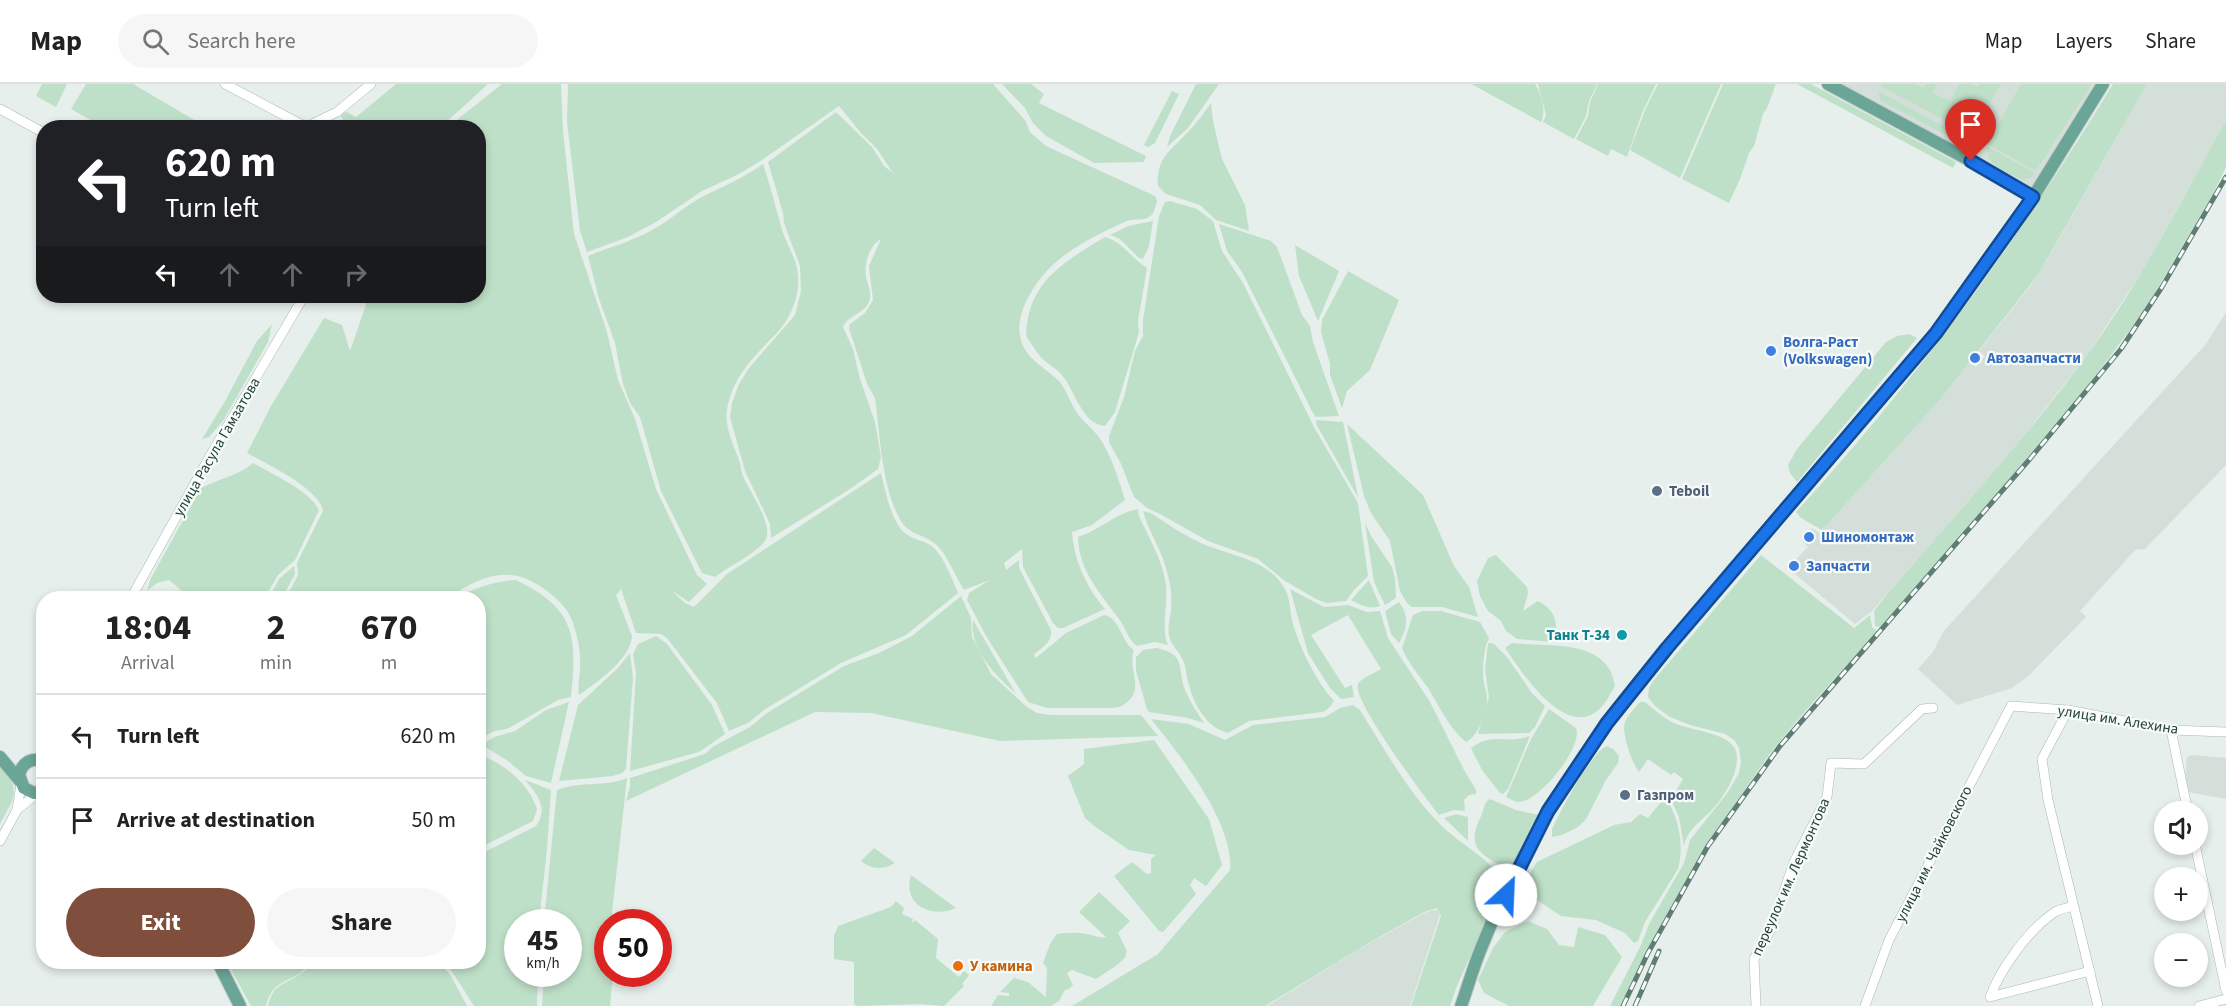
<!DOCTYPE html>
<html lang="en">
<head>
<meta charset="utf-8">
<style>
	:root { --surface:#fff; --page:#f6f6f6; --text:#222; --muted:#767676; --line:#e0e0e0; --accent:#804e3d }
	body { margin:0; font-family:"Source Sans 3",sans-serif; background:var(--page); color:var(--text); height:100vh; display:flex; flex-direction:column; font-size:22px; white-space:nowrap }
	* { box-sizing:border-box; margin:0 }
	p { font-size:20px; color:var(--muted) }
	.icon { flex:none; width:33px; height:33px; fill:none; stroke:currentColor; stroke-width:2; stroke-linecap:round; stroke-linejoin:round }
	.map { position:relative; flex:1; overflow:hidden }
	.drawer { position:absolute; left:36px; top:507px; width:450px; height:378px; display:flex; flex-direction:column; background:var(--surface); border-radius:24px; box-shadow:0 3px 9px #0003 }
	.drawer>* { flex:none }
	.top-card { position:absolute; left:36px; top:36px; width:450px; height:183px; border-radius:24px; box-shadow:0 3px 9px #0003; background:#202124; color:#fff; overflow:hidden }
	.buttons { position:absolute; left:2154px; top:717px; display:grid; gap:12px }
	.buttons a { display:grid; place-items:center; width:54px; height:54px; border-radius:50%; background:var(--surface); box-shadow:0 3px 9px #0003; font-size:30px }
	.speed { position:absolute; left:504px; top:825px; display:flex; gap:12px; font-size:30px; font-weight:700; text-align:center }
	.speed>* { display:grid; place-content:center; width:78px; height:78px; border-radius:50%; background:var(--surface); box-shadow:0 3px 9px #0003; line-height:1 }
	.speed small { font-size:15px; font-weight:400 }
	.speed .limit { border:9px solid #d22; background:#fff; color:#111 }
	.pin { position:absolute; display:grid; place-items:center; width:51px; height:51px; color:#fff; margin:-62px -26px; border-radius:50% 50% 50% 0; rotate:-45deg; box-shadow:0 0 6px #0007 }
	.pin .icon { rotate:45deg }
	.me { position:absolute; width:66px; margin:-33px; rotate:25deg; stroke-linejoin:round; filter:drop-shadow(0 0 4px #0008) }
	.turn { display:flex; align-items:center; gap:21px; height:126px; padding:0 30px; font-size:27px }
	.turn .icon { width:78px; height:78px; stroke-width:2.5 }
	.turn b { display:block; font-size:42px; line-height:51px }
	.lanes { display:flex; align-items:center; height:57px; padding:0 30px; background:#0003; justify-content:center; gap:30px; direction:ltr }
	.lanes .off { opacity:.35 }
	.eta { display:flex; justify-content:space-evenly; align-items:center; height:102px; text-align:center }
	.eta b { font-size:36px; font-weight:700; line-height:42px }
	.primary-button { display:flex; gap:12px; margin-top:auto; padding:12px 30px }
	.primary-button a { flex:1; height:69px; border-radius:36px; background:var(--accent); color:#fff; font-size:24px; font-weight:700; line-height:69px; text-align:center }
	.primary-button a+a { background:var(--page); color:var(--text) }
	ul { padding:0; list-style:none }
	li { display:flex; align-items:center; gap:18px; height:84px; padding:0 30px; border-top:2px solid var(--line) }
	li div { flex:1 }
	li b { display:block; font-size:22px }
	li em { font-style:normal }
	header { display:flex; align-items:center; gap:36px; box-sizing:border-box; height:84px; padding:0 30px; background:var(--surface); border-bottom:2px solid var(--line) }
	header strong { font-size:28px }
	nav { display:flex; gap:33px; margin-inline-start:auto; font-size:21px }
	.search { width:420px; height:54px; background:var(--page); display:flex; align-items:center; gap:15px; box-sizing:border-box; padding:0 21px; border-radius:33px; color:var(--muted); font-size:22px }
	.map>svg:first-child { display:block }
	.built { fill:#d4dfda }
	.green { fill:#bfe0c8 }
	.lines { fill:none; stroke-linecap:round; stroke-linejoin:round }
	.minor-casing { stroke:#a8b8b2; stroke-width:10 }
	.major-casing { stroke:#c2cac8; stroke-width:14 }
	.minor { stroke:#fff; stroke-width:9 }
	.major { stroke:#6aa596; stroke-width:12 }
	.rail-casing { stroke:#5f7d75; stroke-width:5 }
	.rail { stroke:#f7fbf9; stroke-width:3; stroke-dasharray:9; stroke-linecap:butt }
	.route-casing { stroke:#114b97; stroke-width:15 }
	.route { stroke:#1a73e8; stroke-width:10 }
	.shop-dot { fill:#3f7fe0; stroke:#f7fbf9; stroke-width:2 }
	.service-dot { fill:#5c6f8a; stroke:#f7fbf9; stroke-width:2 }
	.culture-dot { fill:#0f9aa8; stroke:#f7fbf9; stroke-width:2 }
	.food-dot { fill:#e8710a; stroke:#f7fbf9; stroke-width:2 }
	.labels { text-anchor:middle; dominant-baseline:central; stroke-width:4.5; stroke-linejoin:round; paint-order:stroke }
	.shop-label { font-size:15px; font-weight:bold; fill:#366cbe; stroke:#f7fbf9; text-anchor:start }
	.street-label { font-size:15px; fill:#24423a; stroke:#f7fbf9 }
	.service-label { font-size:15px; font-weight:bold; fill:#4e5e75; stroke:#f7fbf9; text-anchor:start }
	.culture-label { font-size:15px; font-weight:bold; fill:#0d838f; stroke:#f7fbf9; text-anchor:end }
	.food-label { font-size:15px; font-weight:bold; fill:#c56008; stroke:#f7fbf9; text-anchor:start }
</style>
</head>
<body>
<header>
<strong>Map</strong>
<div class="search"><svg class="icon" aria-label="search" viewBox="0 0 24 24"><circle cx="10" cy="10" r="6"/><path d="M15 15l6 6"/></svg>Search here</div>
<nav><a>Map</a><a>Layers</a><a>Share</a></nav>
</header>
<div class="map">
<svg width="2226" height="922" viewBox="0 0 2226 922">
	<rect width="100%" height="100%" fill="#e6efeb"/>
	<g class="built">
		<polygon points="1828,0 2103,0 2033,113"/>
		<polygon points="2147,0 2226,0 2226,36 2145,183 2087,271 2011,368 1872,527 1855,540 1788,484 1808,463 1802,457 1812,444 1819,449 1939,317 1969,279 1976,283 1985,272 1979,267 2035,196 2050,171"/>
		<polygon points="2226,228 2226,381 2145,465 2135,466 2080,527 2086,533 2027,593 2012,604 1957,621 1918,585 1933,568 1943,548 2206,260"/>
		<polygon points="2192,671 2226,674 2226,715 2188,708 2185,696 2187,673"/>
		<polygon points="1437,825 1440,831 1410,922 1267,922 1361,864 1424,829"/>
	</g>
	<g class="green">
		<polygon points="42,0 67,0 56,23 36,12"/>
		<polygon points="86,0 133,0 196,37 193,43 103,43 71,25"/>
		<polygon points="396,0 488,0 441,43 360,43 342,35 341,32 343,29 347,28 356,33"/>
		<path d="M502,0H561L563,47L574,150L607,248L618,296L635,335L656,405L697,491L707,500L689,518L671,506L685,519L694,523L727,490L881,389C885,405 891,438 905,449C913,456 925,456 934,464C945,475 952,495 958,509L906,551L841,579L764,626L748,639L729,647L717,619L667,554L661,550L636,549L621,505L616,511L632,552C631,575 596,599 579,611C577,602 580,594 580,584C581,569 578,553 573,539C569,526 558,515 547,507C509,479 484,491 447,514H286L298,491L297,479L323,427C320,405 267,380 247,369L271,322L324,234L342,241L350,267L369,212H478V44L451,43L459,34Z"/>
		<path d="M568,0H993L1025,36L1030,48L1046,62L1155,112L1157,117C1155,123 1155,129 1149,133C1143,137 1134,134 1127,137C1087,155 1048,174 1028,214C1020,229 1016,245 1023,262C1030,277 1048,286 1059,297C1066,305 1071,320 1077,329C1084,339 1095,346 1101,356C1112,374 1119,396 1125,416L1092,441L1072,448C1074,477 1087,504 1105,525L1063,544H1058L1053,539L1023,483L1022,465L1004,479L1006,486L1019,476V484L1051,546C1053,558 1042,564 1034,570L1036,574L1066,549L1104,531C1120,533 1121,558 1134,566C1127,585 1145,604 1127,618C1123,622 1120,623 1114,624H1047L1028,618L986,552L967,516L969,509L990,496L964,506C955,492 947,469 934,459C924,451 910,450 903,440C882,410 880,350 875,314L867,300L849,244L850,240L865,229L873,216L869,182L881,155C869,162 864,179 866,193C867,199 871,206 870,212C870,229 848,230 843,243L853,265L860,295L875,338L881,373L878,385L850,405L771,454L770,440L745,387L730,333L732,319L739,300L749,284L795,231L801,207L800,182L784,139L783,129L768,78L836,28L872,63L884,82L893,89L877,65L861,49L839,22L762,76L739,90L702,107L656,138L628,153L587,168L580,147L567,38Z"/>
		<polygon points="1002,0 1031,0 1044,10 1039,19 1146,72 1144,78 1094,79 1046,52 1033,39 1025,24"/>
		<polygon points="1196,0 1219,0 1188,44 1167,63 1171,50"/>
		<path d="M1471,0H1535C1542,11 1546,26 1541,38Z"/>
		<polygon points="1538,0 1597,0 1589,17 1586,32 1574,55 1543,38 1546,31"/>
		<polygon points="1598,0 1656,0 1642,29 1627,73 1611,65 1608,72 1576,55 1588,32 1590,18"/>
		<polygon points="1658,0 1721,0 1680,94 1630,66 1645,26"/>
		<polygon points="1723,0 1776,0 1767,24 1763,30 1754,62 1749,69 1740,95 1729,119 1682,95"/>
		<polygon points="1797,0 1811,0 1956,78 1953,84"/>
		<path d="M1881,0H1916L1923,4L1926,0H1936L1933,9L1950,17L1959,0H1971L1978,3L1979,0H2001C1988,23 1982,38 1954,41L1880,2Z"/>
		<polygon points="2021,0 2092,0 2036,87 1987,60"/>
		<path d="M2113,0H2147L2038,191L1939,317L1822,446L1801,434L1796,428C1916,297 2021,152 2113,0Z"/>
		<polygon points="1172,7 1179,10 1155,59 1148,63 1144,61"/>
		<polygon points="1878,7 1965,54 1954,55 1881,17"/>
		<path d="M1211,19L1213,37L1222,75L1245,121L1249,147L1216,136L1200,121L1166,110L1158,102C1156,74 1170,67 1187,49C1196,40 1204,29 1211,19Z"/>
		<path d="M2226,36V83L2212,112L2144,227L2083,309L1882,544L1875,542L1874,527L1888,509C1955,431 2026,355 2087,271C2141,198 2182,115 2226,36Z"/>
		<path d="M1987,62L2035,89L2032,93L2022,96C2007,88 1985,83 1987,62Z"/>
		<path d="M763,80C770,101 775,121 781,142C784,155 792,167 796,180C803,206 793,232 775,251C753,273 732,294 727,326C724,344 735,363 740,379C741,383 741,388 743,392C749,407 773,439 766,455C759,468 728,483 715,493L702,489L661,407L640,333L630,319L623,300L615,259L599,215L588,172C609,163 631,158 652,146C670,137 684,122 702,113C723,102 744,94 763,80Z"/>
		<polygon points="1170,117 1197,125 1213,137 1222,167 1243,199 1314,343 1358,419 1368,492 1354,506 1346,517 1326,519 1316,515 1285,497 1258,475 1208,457 1160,430 1147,424 1134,413 1121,380 1109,358 1109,352 1124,313 1135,267 1143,252 1143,236 1159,132 1165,118"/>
		<polygon points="1153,137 1149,162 1143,175 1139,174 1120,155 1110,151 1128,142"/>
		<polygon points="1219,140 1271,157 1277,163 1302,231 1310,242 1313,258 1339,332 1316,333 1313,329 1242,188 1227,167"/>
		<path d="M1105,153C1122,157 1132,175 1147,184L1138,237L1139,248L1115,328L1105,342C1081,340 1075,305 1061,290C1057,285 1051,282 1046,278C1038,272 1032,260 1026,252C1028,197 1063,179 1105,153Z"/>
		<polygon points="1295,161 1339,187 1318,237 1299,192"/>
		<polygon points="1348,187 1399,216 1370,286 1347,307 1342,324 1330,291 1330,280 1321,248 1322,236"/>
		<polygon points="272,240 268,258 223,337 209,353 202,355 224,319 257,257"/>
		<polygon points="1909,250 1917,254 1797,398 1790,389 1788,381 1797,365 1886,258 1897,252"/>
		<polygon points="1316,336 1343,338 1358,413 1317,342"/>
		<polygon points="1347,340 1423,411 1454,482 1469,503 1478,533 1442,523 1412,523 1407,519 1400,507 1390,457 1371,429 1364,412"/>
		<path d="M253,379C272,390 310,407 319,426L295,476L278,491L265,513L190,514L169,496L157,499L147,507L151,494L201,404C218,395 238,392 253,379Z"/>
		<path d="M1138,425L1139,432C1149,454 1163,477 1166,501C1168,520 1161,546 1168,561L1155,558L1137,562C1128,556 1126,544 1119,535C1100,509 1079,487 1078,453C1100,446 1116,429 1138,425Z"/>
		<path d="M1143,427L1151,429C1167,440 1185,452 1203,460C1231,472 1268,475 1285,505C1290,514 1290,526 1292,536C1299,563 1316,597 1334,617L1329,624L1323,628L1249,637L1228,649C1207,644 1194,621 1189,601C1186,594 1187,586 1184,579C1181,568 1171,563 1169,551C1167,543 1171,532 1171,524C1172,513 1171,502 1168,492C1164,469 1149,450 1143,427Z"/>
		<polygon points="1365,439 1371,452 1392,483 1395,495 1396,514 1385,521 1374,498"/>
		<path d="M1496,471L1527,503L1528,510L1523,527L1538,517C1555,526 1557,536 1556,554L1552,558L1517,555L1506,547L1501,537L1488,527L1480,512L1477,497L1488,474Z"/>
		<path d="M1761,471L1854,544L1870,531L1872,543L1878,548C1841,588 1803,627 1769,671C1757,688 1745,706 1733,724C1691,786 1651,852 1622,922H1610L1641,861L1649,840L1684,779L1690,756L1728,708L1739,689L1741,678L1739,664L1734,656L1725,650L1690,641L1670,633L1655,622L1648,613L1649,604L1653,597Z"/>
		<polygon points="294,482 295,490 282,514 269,514 279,495"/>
		<path d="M516,496C576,525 577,552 571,613L558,616L507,645L495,647L479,655L478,514H456C475,504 494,497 516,496Z"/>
		<path d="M1369,496L1380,522C1369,526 1361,521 1351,516Z"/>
		<path d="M1290,505L1324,523L1348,521L1367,528L1380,527L1388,554L1430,618L1464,686L1476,706V710L1469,711L1464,716L1465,727L1454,726L1439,731C1426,715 1351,615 1358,600C1361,594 1375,589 1381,585L1348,531L1311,551L1345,604L1352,601L1354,613L1341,615L1330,604L1308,569Z"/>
		<polygon points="961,512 971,534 972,553 991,590 1027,623 1037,629 1050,631 1141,631 1158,652 1000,657 871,629 815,628 626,717 630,703 630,694 705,670 714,662 750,643 767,629 844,582 879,569 912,552"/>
		<path d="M1399,518C1409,531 1408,544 1399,559L1391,550L1385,527Z"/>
		<path d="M1422,527H1441L1480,538L1489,554C1483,566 1482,586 1484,600C1485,604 1487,609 1487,614C1487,629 1479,651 1466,658C1448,643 1440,623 1428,604C1418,590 1408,579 1402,564L1413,531Z"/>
		<path d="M973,536L1016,610C996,591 969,566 973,536Z"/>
		<polygon points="656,552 667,560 712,621 725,650 699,668 630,687 636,589 633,570 638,560"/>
		<polygon points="1488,559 1494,560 1507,573 1532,609 1545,622 1535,643 1529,649 1478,650 1489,613 1485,586"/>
		<path d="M1512,559C1548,563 1609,554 1615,602C1610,610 1604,623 1596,628C1562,652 1521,587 1505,564Z"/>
		<path d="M1156,564C1187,570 1177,584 1185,606C1190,618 1197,628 1204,639L1188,634L1149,628L1147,625L1136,587V573L1143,566Z"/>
		<polygon points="630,569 633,594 626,685 622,689 613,692 559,697 578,621 618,584"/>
		<polygon points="569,618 551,699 526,692 508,677 482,661 494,653 515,647 546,626"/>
		<path d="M1640,618H1645C1654,625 1663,634 1674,639C1693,648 1738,648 1737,674C1737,693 1723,714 1711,727C1700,738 1686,747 1684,763L1679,733L1671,716L1683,695L1674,688L1671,691L1648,675L1639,688C1632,679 1621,648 1625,638C1628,631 1635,624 1640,618Z"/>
		<path d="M1353,621L1360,626C1383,663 1410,711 1440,740C1459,760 1487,772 1502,795L1500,805L1457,902L1450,922H1411L1441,832L1437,824L1424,828L1369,859L1265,922H1072L1158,870L1230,786C1234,739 1180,671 1151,635L1189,640L1225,656L1253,641L1325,633L1340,624Z"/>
		<path d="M1549,625L1576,644C1584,662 1539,718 1519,718C1515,718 1510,715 1506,713L1531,655Z"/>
		<path d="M1530,652L1508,705L1503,710L1500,709L1482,686L1471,664C1493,647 1507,661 1530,652Z"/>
		<polygon points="1154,656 1209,735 1222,781 1206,802 1194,794 1190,801 1196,810 1163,848 1159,847 1114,792 1132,778 1147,790 1151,789 1151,775 1156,771 1129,766 1097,744 1085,734 1068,692 1084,680 1084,665"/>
		<path d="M1607,662L1613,665L1619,672L1618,679L1606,696L1586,735L1578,743L1562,751L1552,753V745C1560,728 1591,668 1607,662Z"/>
		<path d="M479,670C505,681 527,697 537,725L533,737L479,764Z"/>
		<path d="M0,680C21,708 16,710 0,740Z"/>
		<path d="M627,694L611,838H608V890H613L610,922H542L544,890H568V838H544L557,706C580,697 607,703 627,694Z"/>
		<path d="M525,696L551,706L547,765L539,838H518V890H538L537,922H474L446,878H478L479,771L536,742C549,724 537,710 525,696Z"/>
		<path d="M1490,715L1516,726L1539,731L1510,783L1505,784C1477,768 1466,763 1482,730C1485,723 1483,719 1490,715Z"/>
		<path d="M1661,718L1669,720C1680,738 1684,765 1678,785L1645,838L1638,857L1634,859L1625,849L1596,836L1561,832L1537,816L1530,809L1528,800L1529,791L1537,778L1614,741L1631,738L1640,730L1648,734Z"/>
		<polygon points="1456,730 1468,733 1468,757 1444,734"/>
		<path d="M874,764L895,779C883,786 872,786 861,777Z"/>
		<path d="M911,791L956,824C931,835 902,821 911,791Z"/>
		<path d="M1099,808L1130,837L1118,849L1127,867L1125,874L1117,881L1096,895L1072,886L1067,889L1073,901L1069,905L1065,906L1059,917L1051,922H991L998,911L1009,912V909L1000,908L1014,894L1028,898L1046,913L1047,884L1043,879L1050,860L1057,850C1067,849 1077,848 1087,850C1094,851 1099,855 1106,853L1079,828Z"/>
		<polygon points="896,817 904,824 902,830 913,835 912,839 915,836 938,855 936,874 959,893 964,887 969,891 962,900 964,902 944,922 920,920 857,922 854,920 854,878 834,875 834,852 838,842 891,823"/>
		<polygon points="1528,837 1547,845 1559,861 1574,863 1578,843 1605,851 1622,873 1593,922 1509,922 1484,909 1478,896 1493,864 1505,848"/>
		<path d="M227,878H310C296,901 273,891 266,922H251Z"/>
		<path d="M317,878H439L451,892L467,922H268C273,899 285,901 302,889C307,885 311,880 317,878Z"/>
	</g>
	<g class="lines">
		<g class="minor-casing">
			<g id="minor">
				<polyline points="225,0 306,43 337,28 371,0"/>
				<polyline points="0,25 44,49"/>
				<polyline points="131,514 214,365 304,212"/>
				<polyline points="2068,626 2042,675 2048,716 2098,922"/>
				<polyline points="2171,646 2188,728"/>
				<polyline points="17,726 39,708"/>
				<polyline points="0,757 17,726 21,700"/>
				<polyline points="2195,760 2226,907"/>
				<path d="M2073,822C2067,824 2060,825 2055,828C2029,845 2001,884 1990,913L2090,887"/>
				<polyline points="1756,922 1754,875 1771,845 1794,778 1827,713 1831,679 1864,680 1922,625 1933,624"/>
				<polyline points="1865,922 1889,856 2011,622 2068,626 2171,646 2226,648"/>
				<polyline points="2199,922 2226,915"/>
			</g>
		</g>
		<g class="major-casing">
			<g id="major">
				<polyline points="1828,0 1971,77 2033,113"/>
				<polyline points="0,673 20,697"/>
				<path d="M44,677C31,673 22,679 19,691L24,704L34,709L44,707"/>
				<polyline points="218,878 240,922"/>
				<path d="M1461,922C1468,902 1474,881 1482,862C1520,766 1574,680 1637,600L1936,249L2033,113L2103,0"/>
			</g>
		</g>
		<use href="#minor" class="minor"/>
		<use href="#major" class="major"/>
		<g class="rail-casing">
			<g id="rail">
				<polyline points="1623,922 1648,869 1708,762 1780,662 2029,376 2121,265 2162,203 2226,93"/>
				<polyline points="1635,922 1659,867"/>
			</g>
		</g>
		<use href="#rail" class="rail"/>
	</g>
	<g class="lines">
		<g class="route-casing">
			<polyline id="route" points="1506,811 1548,727 1607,639 1667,564 1936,249 2033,113 1971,77"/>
		</g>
		<use href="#route" class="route"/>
	</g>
	<g class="shop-dot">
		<circle cx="1771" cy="267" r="6"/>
		<circle cx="1975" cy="274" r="6"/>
		<circle cx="1809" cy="453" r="6"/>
		<circle cx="1794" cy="482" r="6"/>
	</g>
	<g class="service-dot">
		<circle cx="1657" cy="407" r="6"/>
		<circle cx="1625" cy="711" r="6"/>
	</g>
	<circle class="culture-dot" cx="1622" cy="551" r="6"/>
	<circle class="food-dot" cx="958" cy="882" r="6"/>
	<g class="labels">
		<g class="shop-label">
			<text x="1783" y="258">Волга-Раст<tspan x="1783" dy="17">(Volkswagen)</tspan></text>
			<text x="1987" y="274">Автозапчасти</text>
			<text x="1821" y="453">Шиномонтаж</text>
			<text x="1806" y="482">Запчасти</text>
		</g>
		<g class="street-label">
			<text transform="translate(217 363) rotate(-60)">улица Расула Гамзатова</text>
			<text transform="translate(2118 636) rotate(9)">улица им. Алехина</text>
			<text transform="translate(1934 770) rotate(-63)">улица им. Чайковского</text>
			<text transform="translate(1791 793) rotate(-66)">переулок им. Лермонтова</text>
		</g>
		<g class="service-label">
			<text x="1669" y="407">Teboil</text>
			<text x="1637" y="711">Газпром</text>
		</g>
		<g class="culture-label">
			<text x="1610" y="551">Танк Т-34</text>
		</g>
		<g class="food-label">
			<text x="970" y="882">У камина</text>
		</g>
	</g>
</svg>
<div class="buttons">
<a><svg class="icon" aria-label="sound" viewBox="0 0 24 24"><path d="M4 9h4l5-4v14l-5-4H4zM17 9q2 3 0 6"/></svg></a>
<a>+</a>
<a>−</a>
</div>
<div class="speed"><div>45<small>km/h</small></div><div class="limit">50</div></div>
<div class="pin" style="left:1971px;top:77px;background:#d93025"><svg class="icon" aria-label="arrive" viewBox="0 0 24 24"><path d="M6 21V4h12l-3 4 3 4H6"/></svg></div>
<svg class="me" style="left:1506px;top:811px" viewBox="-20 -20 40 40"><circle r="19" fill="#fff"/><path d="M0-13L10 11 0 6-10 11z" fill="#1a73e8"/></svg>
<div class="top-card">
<div class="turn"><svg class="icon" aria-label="left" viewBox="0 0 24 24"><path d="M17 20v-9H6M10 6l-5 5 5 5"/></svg><div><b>620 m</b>Turn left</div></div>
<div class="lanes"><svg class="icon" aria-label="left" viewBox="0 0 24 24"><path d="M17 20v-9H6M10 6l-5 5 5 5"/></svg><svg class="icon off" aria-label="ahead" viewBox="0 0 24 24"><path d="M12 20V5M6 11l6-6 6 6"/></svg><svg class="icon off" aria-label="ahead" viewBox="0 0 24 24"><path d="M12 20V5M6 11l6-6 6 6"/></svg><svg class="icon off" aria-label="right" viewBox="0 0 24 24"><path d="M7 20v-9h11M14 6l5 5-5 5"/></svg></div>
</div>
<section class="drawer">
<div class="eta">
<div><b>18:04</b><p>Arrival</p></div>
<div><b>2</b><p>min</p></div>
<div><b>670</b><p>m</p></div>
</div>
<ul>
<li><svg class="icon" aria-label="left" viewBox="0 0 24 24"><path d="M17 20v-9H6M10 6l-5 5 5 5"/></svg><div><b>Turn left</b></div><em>620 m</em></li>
<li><svg class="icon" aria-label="arrive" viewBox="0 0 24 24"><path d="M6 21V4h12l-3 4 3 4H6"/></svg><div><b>Arrive at destination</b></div><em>50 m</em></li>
</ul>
<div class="primary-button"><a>Exit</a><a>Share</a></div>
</section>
</div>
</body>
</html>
